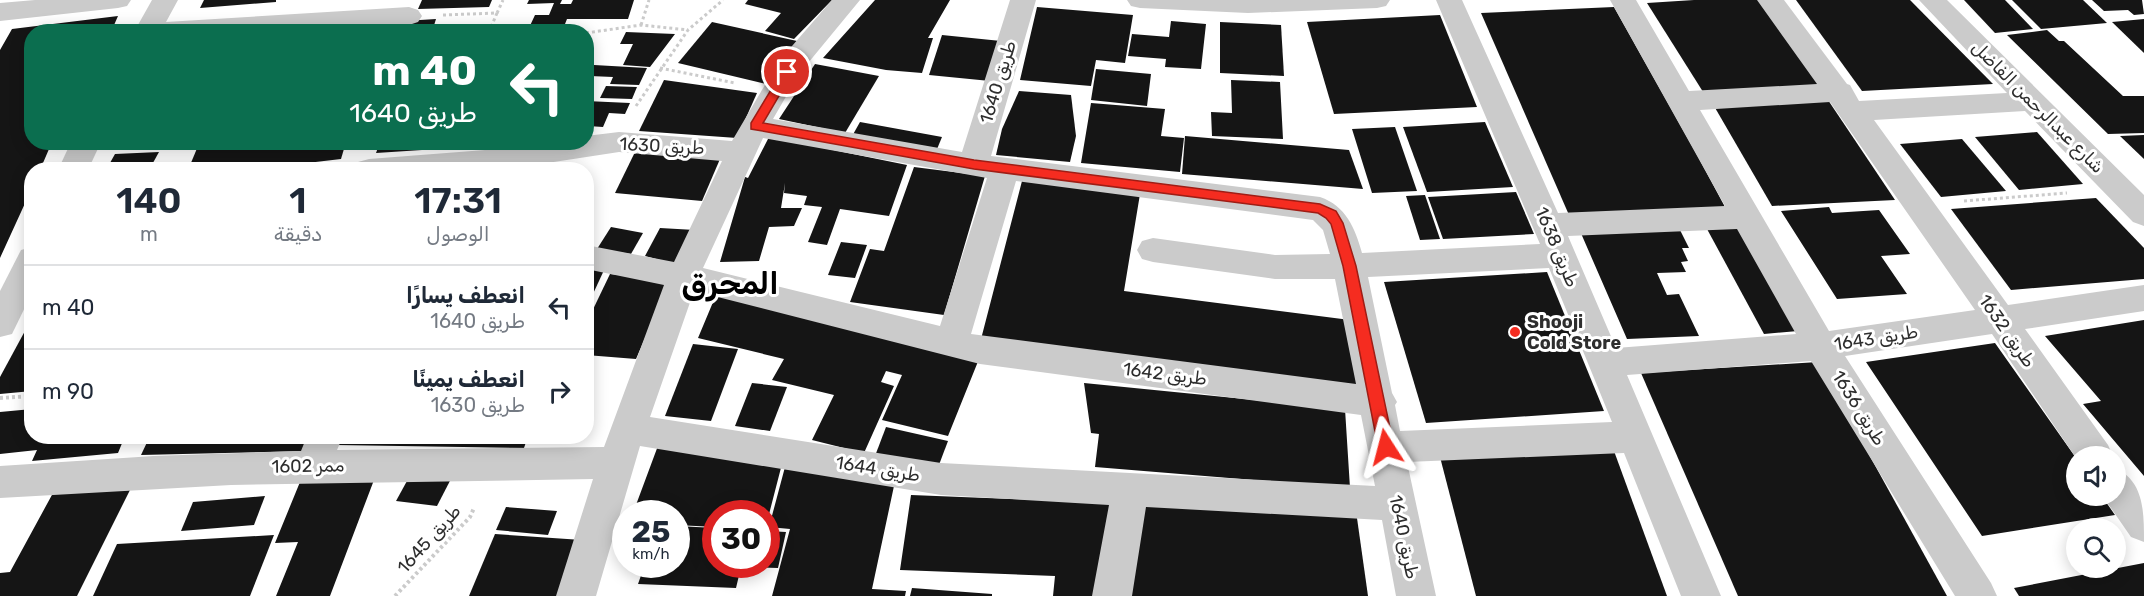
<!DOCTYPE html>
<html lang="ar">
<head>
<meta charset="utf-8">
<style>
	:root { --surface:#fff; --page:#f2f2f3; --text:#1f2937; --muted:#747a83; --line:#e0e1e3 }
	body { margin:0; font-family:Rubik,"Noto Sans Arabic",sans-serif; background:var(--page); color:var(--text); direction:rtl; height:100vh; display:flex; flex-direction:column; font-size:22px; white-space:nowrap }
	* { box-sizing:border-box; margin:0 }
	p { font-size:20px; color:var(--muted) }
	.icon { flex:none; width:33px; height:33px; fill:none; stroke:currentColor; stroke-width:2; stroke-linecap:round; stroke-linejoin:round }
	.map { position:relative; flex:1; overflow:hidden; direction:ltr }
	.drawer { position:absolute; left:24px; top:162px; width:570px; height:282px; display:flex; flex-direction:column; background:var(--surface); border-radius:24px; box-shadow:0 3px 15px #0003; direction:rtl }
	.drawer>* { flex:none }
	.top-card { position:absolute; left:24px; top:24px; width:570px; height:126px; border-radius:24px; box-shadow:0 3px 15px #0003; direction:rtl; background:#0b6e4f; color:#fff; overflow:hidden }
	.buttons { position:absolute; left:2066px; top:446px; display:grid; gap:12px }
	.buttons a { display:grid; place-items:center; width:60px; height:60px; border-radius:50%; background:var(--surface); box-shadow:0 3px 15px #0003; font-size:30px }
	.speed { position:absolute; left:612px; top:500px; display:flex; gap:12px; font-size:30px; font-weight:700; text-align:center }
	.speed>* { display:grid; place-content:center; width:78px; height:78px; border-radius:50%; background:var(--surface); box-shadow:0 3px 15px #0003; line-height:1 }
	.speed small { font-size:15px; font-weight:400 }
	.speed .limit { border:9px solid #d22; background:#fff; color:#111 }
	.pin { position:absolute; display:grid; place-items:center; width:51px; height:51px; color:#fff; margin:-26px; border:3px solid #fff; border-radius:50%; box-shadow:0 2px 6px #0007 }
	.me { position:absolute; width:66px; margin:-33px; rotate:351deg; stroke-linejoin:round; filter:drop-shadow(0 0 4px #0008) }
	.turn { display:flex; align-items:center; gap:21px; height:126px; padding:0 18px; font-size:27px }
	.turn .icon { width:78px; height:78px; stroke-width:2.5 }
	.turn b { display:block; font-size:42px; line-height:51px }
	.eta { display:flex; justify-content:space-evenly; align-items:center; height:102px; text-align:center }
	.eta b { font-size:36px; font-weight:600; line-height:42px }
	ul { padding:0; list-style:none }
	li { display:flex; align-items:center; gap:18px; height:84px; padding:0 18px; border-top:2px solid var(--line) }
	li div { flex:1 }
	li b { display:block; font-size:22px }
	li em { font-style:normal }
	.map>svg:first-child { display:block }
	.building { fill:#151515 }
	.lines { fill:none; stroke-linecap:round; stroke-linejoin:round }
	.path-far1 { stroke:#cbcbcb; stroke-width:3; stroke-dasharray:3 3; stroke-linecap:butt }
	.path { stroke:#cbcbcb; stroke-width:4; stroke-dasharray:3 3; stroke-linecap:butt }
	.minor { fill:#cbcbcb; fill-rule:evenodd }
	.route { fill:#f52c20; stroke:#9f1d15; stroke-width:1.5 }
	.poi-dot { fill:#f52c20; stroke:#fff; stroke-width:2 }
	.labels { text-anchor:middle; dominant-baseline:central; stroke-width:6; stroke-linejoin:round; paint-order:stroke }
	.street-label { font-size:18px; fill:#2e2e2e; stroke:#fff }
	.poi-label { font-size:18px; font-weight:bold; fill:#2e2e2e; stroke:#fff; text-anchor:start }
	.town-label { font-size:30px; font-weight:bold; fill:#000; stroke:#fff }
</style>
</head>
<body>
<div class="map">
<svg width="2144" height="596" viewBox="0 0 2144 596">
	<rect width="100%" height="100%" fill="#fff"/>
	<g class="building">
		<polygon points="204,0 276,0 276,2 200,8"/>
		<polygon points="422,0 492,0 489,7 418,9"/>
		<polygon points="529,0 562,0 560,4 571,4 573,0 634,0 628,19 567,19 563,29 528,30 535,15 549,15 554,3 527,4"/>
		<polygon points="748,0 832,0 794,39 765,31 781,13 745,4"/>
		<polygon points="875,0 950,0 928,38 933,38 922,73 886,70 823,58"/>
		<polygon points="1694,0 1760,0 1823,88 1705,95 1647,3"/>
		<polygon points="1796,0 1910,0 1993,84 1862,91"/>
		<polygon points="1964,0 2005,0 2033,29 1995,33"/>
		<polygon points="2012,0 2083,0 2107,23 2041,29"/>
		<polygon points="2092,0 2142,0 2144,14 2134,15 2128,10 2104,11"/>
		<polygon points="1037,7 1133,15 1125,63 1096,60 1091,86 1020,80"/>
		<polygon points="1614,7 1696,153 1725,207 1569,215 1481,13"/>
		<polygon points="1440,15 1477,107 1334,114 1307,22"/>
		<polygon points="118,16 111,32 32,32 32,142 52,142 40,170 32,170 32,188 0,258 0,50 12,29"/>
		<polygon points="436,19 432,32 355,32 357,24"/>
		<polygon points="2144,19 2144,53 2112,22"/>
		<polygon points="1171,21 1206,24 1201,69 1165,67 1166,59 1128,56 1132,34 1169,37"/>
		<polygon points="712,22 797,41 766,84 678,63"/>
		<polygon points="1220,22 1281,25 1284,76 1220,73"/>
		<polygon points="2047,30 2059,41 2064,41 2123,96 2144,96 2144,133 2108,134 2007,35"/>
		<polygon points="626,32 675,34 650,67 623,65 633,44 620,44"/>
		<polygon points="942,35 1001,41 990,81 929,75"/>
		<polygon points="815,64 879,76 845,133 779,119"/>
		<polygon points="594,65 647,68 639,85 610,84 613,77 590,76"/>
		<polygon points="1096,69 1151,74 1147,106 1091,100"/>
		<polygon points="664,80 757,93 737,138 639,131"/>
		<polygon points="1231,80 1280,82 1283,139 1212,136 1211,112 1232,113"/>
		<polygon points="606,86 637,87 632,99 600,98"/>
		<polygon points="1019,91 1071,95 1076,136 1070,162 996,155 1002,129"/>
		<polygon points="1828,100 1895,200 1772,206 1714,106"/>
		<polygon points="586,101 630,103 625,114 609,113 603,127 588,126 590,121 586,121"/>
		<polygon points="1091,103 1165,109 1161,136 1184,138 1180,172 1081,163"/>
		<polygon points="860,122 942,137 935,154 851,138"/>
		<polygon points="1485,122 1513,187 1427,192 1403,127"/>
		<polygon points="1395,127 1417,191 1372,193 1352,129"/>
		<polygon points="2037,132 2083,184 2019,190 1975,137"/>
		<polygon points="2144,135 2144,159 2120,136"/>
		<polygon points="1185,136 1349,150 1363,189 1182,174"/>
		<polygon points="769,137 907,165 889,216 840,209 827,245 808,242 822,207 804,205 807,196 784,193 785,183 781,208 802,208 794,226 769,227 759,261 720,262 745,177 748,178"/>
		<polygon points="1962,139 2006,191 1941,197 1900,144"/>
		<polygon points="230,142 346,142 341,159 248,170 188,170 198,146"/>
		<polygon points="380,142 484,142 483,146 376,153"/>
		<polygon points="159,152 149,170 106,170 115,154"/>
		<polygon points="635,152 720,159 702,201 615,193"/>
		<polygon points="914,167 985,176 944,315 850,302 870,249 884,251"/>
		<polygon points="1022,181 1140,194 1124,291 1350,320 1360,392 980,343"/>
		<polygon points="1516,192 1534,234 1443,239 1428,197"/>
		<polygon points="1425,195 1440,239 1420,240 1406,196"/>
		<polygon points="2096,198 2144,248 2144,279 2011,290 1951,209"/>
		<polygon points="1829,207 1832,213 1879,210 1910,254 1881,256 1907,294 1837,299 1781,211"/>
		<polygon points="611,227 643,233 631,254 597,249"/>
		<polygon points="1739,227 1798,331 1764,334 1707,229"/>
		<polygon points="660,228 695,230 679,265 645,256"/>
		<polygon points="1680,230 1689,248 1682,248 1688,261 1681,262 1686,272 1657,273 1667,295 1679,294 1699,336 1627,339 1580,231"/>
		<polygon points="841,242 867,245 855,278 828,275"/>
		<polygon points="586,266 605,268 586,309"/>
		<polygon points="1547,272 1604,411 1426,423 1384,282"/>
		<polygon points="610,274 670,280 636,359 586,355 586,324"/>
		<polygon points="716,295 979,359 948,436 882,420 902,375 886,371 881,382 894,386 864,453 812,440 834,395 772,380 784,359 698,338"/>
		<polygon points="32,318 32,391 0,394 0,377"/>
		<polygon points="2144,320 2144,476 2083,404 2101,401 2045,336"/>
		<polygon points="1995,343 2076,458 2076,495 2101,495 2115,515 1982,536 1866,362"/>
		<polygon points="693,344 738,349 711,421 665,416"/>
		<polygon points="1818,362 1947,596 1738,596 1641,373"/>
		<polygon points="752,383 787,387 770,431 735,426"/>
		<polygon points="1084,383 1345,409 1350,488 1095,467 1099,434 1091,433"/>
		<polygon points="32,409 32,436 125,436 118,453 32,461 37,450 0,454 0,412"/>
		<polygon points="886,427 948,441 937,470 875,456"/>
		<polygon points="150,436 312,436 305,451 141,455"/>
		<polygon points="341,436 528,436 524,448 337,445"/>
		<polygon points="659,443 783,460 767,522 766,513 716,513 716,527 676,525 676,513 633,513"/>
		<polygon points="1614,451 1667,596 1476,596 1440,457"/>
		<polygon points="785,467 894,486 872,589 906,591 905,596 772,596 790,529 769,527"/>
		<polygon points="413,470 453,475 437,506 396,501"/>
		<polygon points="374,480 330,596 276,596 298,542 275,543 300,482"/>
		<polygon points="130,490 77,596 0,596 0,573 10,572 53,493"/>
		<polygon points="911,495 1116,503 1103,596 1053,596 1055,576 900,570"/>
		<polygon points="265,496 254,525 181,531 193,502"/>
		<polygon points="1139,503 1356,511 1368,596 1128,596"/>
		<polygon points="506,507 557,511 548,535 496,530"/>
		<polygon points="676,526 716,528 716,564 766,564 766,531 786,532 778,568 741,567 736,588 638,584 645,564 676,564"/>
		<polygon points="495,534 582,540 561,596 469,596"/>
		<polygon points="274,535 250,596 93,596 117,544"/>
		<polygon points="2144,563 2144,596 2019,596 2014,588"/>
		<polygon points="912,588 992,594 992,596 910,596"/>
	</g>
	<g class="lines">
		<g class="path-far1">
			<polyline points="497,13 503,0"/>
			<polyline points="443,15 497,13 489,32"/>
			<polyline points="641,25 649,0"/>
			<polyline points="586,33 641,25 688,30"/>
			<polyline points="660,68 735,83"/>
			<polyline points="636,106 688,30 723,0"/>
			<polyline points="126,147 176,142"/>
			<polyline points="1964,201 2067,193"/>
		</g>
		<g class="path">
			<polyline points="0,398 32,396"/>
			<polyline points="395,596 470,517 474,508"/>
		</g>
		<g class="minor">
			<polygon points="35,0 131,0 127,6 118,8 0,21 0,3"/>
			<polygon points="152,0 178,0 166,22 409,7 418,10 422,16 418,22 409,25 300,32 134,32"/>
			<path d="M832,0H860L799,74L773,119L962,152L1010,0H1036L991,156L1320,197C1346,206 1355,228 1362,253L1540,244L1436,0H1462L1558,213L1725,206L1610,0H1636L1689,91L1817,84L1757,0H1784L1847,84L1850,85L1859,101L2007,93L1919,0H1947L2144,195V226L2133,222L2025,111L1874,120L2008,305L2144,285V311L2025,329L2108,445L2113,456H2076V458L1992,334L1845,356L1991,583L1997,596H1955L1811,361L1627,375L1721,596H1681L1624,453L1407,462L1436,596H1396L1382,520L1146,507L1132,596H1092L1109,505L941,495L640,446L596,596H556L593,479L231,485L0,498V466L154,456L301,451L307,436H343L337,450L604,447L664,285L586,269V245L674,262L722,161L619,152L501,170H354L358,162L369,159L485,150L541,142H586V136L619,132L732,141L779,61ZM1830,102L1975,310L1829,331L1700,110ZM763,138L987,178L940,326L703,268ZM1016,181L1313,220L1323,230L1330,254L1275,255L1153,238L1142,241L1137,250L1142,259L1153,262L1275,279H1335L1356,384L971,334ZM1737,229L1796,334L1616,348L1568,236ZM1549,268L1612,422L1400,431L1395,405L1397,402L1392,393L1368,277ZM694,291L980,364L1361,415L1375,486L941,463L650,417Z"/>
			<polygon points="1127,0 1390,0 1386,6 1377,8 1248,13 1140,8 1131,6"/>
			<polygon points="71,142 101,142 88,170 58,170"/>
			<polygon points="32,247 32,293 12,334 0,337 0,291 21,250"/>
			<path d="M2115,468C2144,481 2144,511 2144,542L2131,537L2102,495H2115Z"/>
		</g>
	</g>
	<polygon class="route" points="787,68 793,72 763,123 974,160 1320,204 1336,211 1343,223 1356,266 1394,447 1391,452 1386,454 1381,452 1378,447 1343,266 1331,224 1326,218 1318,213 974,169 751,129 751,123 783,70"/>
	<circle class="poi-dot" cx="1515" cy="332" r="6"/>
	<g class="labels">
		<g class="street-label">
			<text transform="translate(998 82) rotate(-73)">طريق 1640</text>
			<text transform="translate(2038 107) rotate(45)">شارع عبدالرحمن الفاضل</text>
			<text transform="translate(662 146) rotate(3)">طريق 1630</text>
			<text transform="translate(1557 247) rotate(67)">طريق 1638</text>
			<text transform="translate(2007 331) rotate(55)">طريق 1632</text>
			<text transform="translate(1876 338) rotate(-9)">طريق 1643</text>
			<text transform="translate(1165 374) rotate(7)">طريق 1642</text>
			<text transform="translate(1859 408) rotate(58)">طريق 1636</text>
			<text transform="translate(308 466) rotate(-1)">ممر 1602</text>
			<text transform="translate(878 469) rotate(9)">طريق 1644</text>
			<text transform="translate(1404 537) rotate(78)">طريق 1640</text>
			<text transform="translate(429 539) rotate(-48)">طريق 1645</text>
		</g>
		<g class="poi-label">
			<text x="1527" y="322">Shooji<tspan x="1527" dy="21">Cold Store</tspan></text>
		</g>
		<g class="town-label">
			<text x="730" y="284">المحرق</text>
		</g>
	</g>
</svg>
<div class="buttons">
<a><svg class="icon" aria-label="sound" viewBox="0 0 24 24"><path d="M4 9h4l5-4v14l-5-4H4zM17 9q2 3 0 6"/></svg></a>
<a><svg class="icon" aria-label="search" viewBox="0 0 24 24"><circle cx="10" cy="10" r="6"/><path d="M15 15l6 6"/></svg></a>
</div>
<div class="speed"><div>25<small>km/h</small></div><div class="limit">30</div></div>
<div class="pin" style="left:787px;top:72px;background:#d93025"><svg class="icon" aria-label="arrive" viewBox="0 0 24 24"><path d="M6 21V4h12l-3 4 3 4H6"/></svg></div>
<svg class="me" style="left:1386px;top:447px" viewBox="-20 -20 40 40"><path d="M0-17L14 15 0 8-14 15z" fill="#f52c20" stroke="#fff" stroke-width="4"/></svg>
<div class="top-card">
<div class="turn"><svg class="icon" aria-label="left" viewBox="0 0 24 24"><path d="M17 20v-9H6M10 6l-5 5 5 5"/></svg><div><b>40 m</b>طريق 1640</div></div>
</div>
<section class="drawer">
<div class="eta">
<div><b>17:31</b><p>الوصول</p></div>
<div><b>1</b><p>دقيقة</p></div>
<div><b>140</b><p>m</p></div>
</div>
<ul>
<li><svg class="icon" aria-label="left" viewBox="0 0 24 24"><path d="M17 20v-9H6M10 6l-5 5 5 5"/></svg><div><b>انعطف يسارًا</b><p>طريق 1640</p></div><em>40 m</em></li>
<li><svg class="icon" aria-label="right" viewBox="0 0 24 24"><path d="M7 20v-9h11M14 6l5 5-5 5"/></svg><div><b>انعطف يمينًا</b><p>طريق 1630</p></div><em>90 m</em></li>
</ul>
</section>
</div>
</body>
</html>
